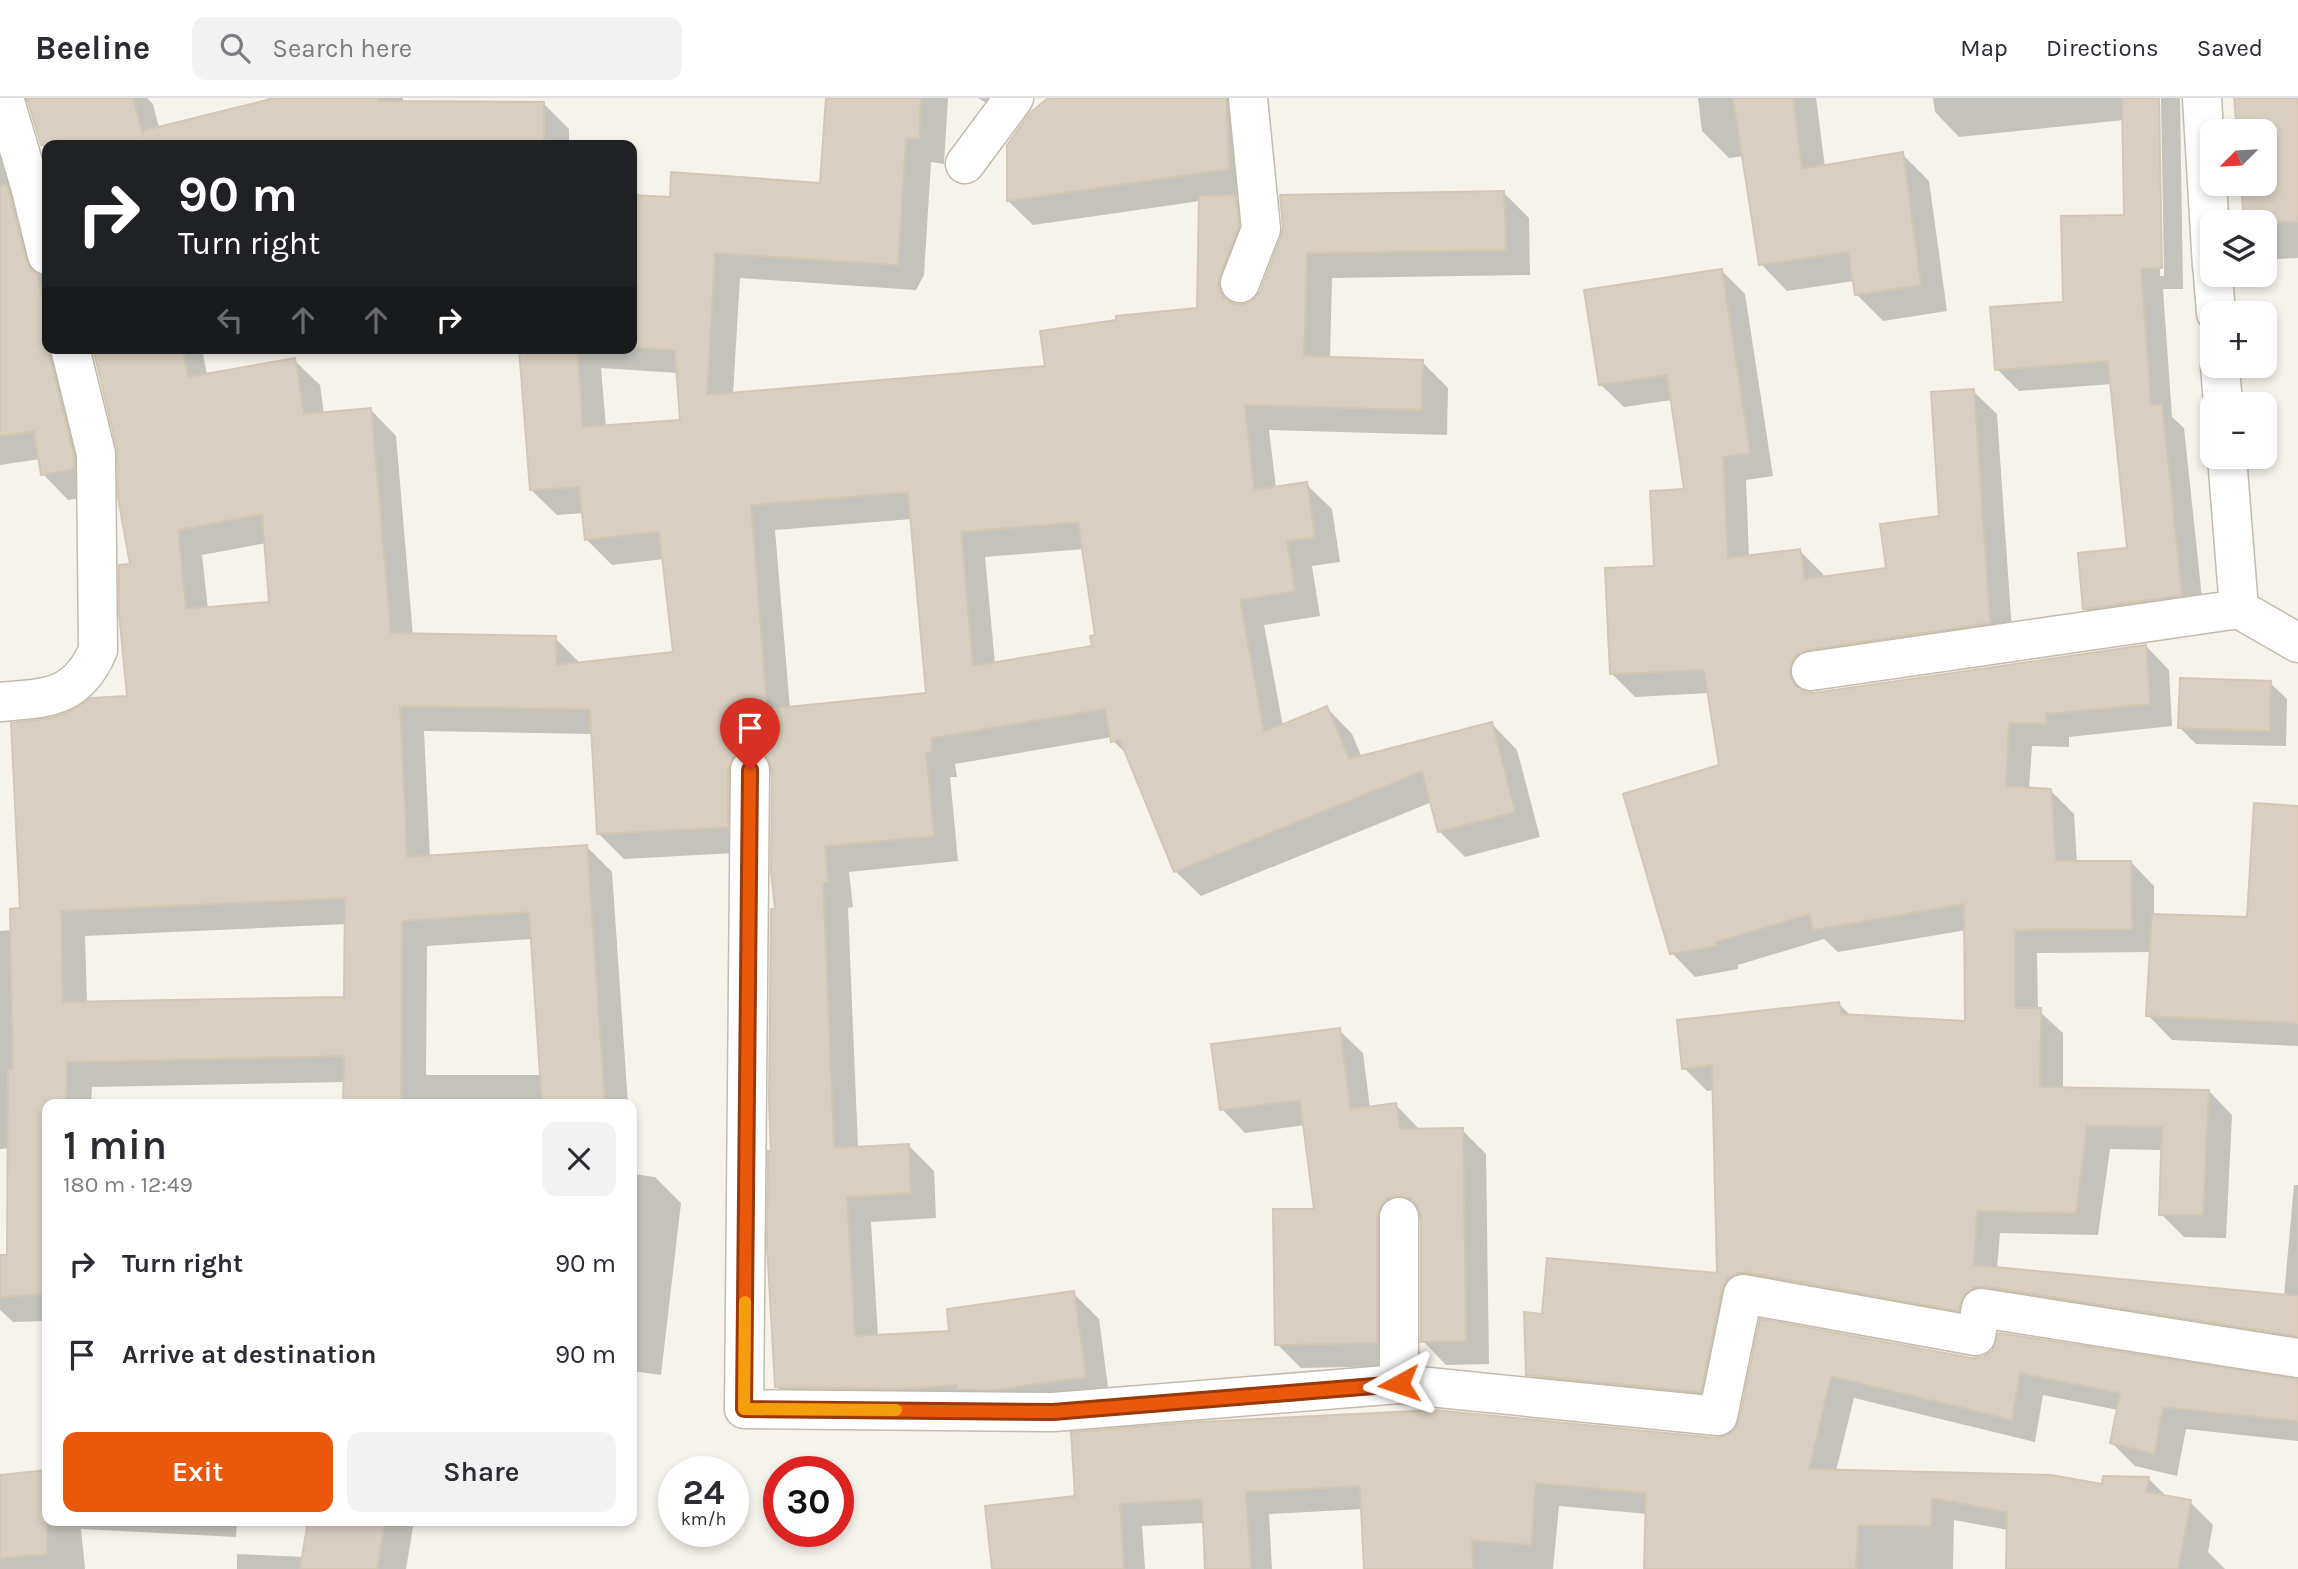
<!DOCTYPE html>
<html lang="en">
<head>
<meta charset="utf-8">
<style>
	:root { --surface:#fff; --page:#f2f2f3; --text:#2b2b33; --muted:#7c7c81; --line:#e1e1e2; --accent:#ea580c }
	body { margin:0; font-family:Karla,sans-serif; background:var(--page); color:var(--text); height:100vh; display:flex; flex-direction:column; font-size:26px; white-space:nowrap }
	* { box-sizing:border-box; margin:0 }
	p { font-size:23px; color:var(--muted) }
	.icon { flex:none; width:38px; height:38px; fill:none; stroke:currentColor; stroke-width:2; stroke-linecap:round; stroke-linejoin:round }
	.map { position:relative; flex:1; overflow:hidden }
	.drawer { position:absolute; left:42px; top:1001px; width:595px; height:427px; display:flex; flex-direction:column; background:var(--surface); border-radius:14px; box-shadow:0 4px 10px #0003 }
	.drawer>* { flex:none }
	.banner { position:absolute; left:42px; top:42px; width:595px; height:214px; border-radius:14px; box-shadow:0 4px 10px #0003; background:#202124; color:#fff; overflow:hidden }
	.needle { width:46px; rotate:246deg }
	.fabs { position:absolute; left:2200px; top:21px; display:grid; gap:14px }
	.fabs a { display:grid; place-items:center; width:77px; height:77px; border-radius:14px; background:var(--surface); box-shadow:0 4px 10px #0003; font-size:35px }
	.speed { position:absolute; left:658px; top:1358px; display:flex; gap:14px; font-size:35px; font-weight:700; text-align:center }
	.speed>* { display:grid; place-content:center; width:91px; height:91px; border-radius:50%; background:var(--surface); box-shadow:0 4px 10px #0003; line-height:1 }
	.speed small { font-size:18px; font-weight:400 }
	.speed .limit { border:10px solid #d22; background:#fff; color:#111 }
	.pin { position:absolute; display:grid; place-items:center; width:60px; height:60px; color:#fff; margin:-72px -30px; border-radius:50% 50% 50% 0; rotate:-45deg; box-shadow:0 0 7px #0007 }
	.pin .icon { rotate:45deg }
	.me { position:absolute; width:77px; margin:-38px; rotate:265deg; stroke-linejoin:round; filter:drop-shadow(0 0 5px #0008) }
	.turn { display:flex; align-items:center; gap:24px; height:147px; padding:0 21px; font-size:32px }
	.turn .icon { width:91px; height:91px; stroke-width:2.5 }
	.turn b { display:block; font-size:49px; line-height:60px }
	.lanes { display:flex; align-items:center; height:66px; padding:0 21px; background:#0003; justify-content:center; gap:35px; direction:ltr }
	.lanes .off { opacity:.35 }
	.round { display:grid; place-items:center; flex:none; width:74px; height:74px; border-radius:14px; background:var(--page) }
	.headline { display:flex; align-items:center; justify-content:space-between; height:119px; padding:0 21px }
	h1 { font-size:42px; font-weight:600; line-height:52px }
	.button { display:flex; gap:14px; margin-top:auto; padding:14px 21px }
	.button a { flex:1; height:80px; border-radius:14px; background:var(--accent); color:#fff; font-size:28px; font-weight:600; line-height:80px; text-align:center }
	.button a+a { background:var(--page); color:var(--text) }
	ul { padding:0; list-style:none }
	li { display:flex; align-items:center; gap:21px; height:91px; padding:0 21px }
	li div { flex:1 }
	li b { display:block; font-size:26px }
	li em { font-style:normal }
	header { display:flex; align-items:center; gap:42px; box-sizing:border-box; height:98px; padding:0 35px; background:var(--surface); border-bottom:2px solid var(--line) }
	header strong { font-size:33px }
	nav { display:flex; gap:38px; margin-inline-start:auto; font-size:24px }
	.search { width:490px; height:63px; background:var(--page); display:flex; align-items:center; gap:18px; box-sizing:border-box; padding:0 24px; border-radius:14px; color:var(--muted); font-size:26px }
	.map>svg:first-child { display:block }
	.shadow { fill:#0003; fill-rule:evenodd }
	.building { fill:#d8cfc1; stroke:#d3c7b4; stroke-width:2; fill-rule:evenodd }
	.lines { fill:none; stroke-linecap:round; stroke-linejoin:round }
	.minor-casing { stroke:#c2bbae; stroke-width:41 }
	.minor { stroke:#fff; stroke-width:38 }
	.route-casing { stroke:#983908; stroke-width:18 }
	.route { stroke:#ea580c; stroke-width:12 }
	.slow { stroke:#f59e0b; stroke-width:12 }
</style>
</head>
<body>
<header>
<strong>Beeline</strong>
<div class="search"><svg class="icon" aria-label="search" viewBox="0 0 24 24"><circle cx="10" cy="10" r="6"/><path d="M15 15l6 6"/></svg>Search here</div>
<nav><a>Map</a><a>Directions</a><a>Saved</a></nav>
</header>
<div class="map">
<svg width="2298" height="1471" viewBox="0 0 2298 1471">
	<rect width="100%" height="100%" fill="#f6f3ec"/>
	<g class="shadow">
		<path d="M0,0H147L153,6L159,30L269,3L268,0H403V5H543L569,31V47H47V63L30,4H23L47,175V250H202L207,277L294,262L320,287L324,316L371,312L396,338L413,538L555,540L581,566L675,556L664,461L612,467L586,441L583,415L557,417L531,392L521,250H632V98L671,101L822,86L827,0H948L944,66L931,64L924,177L916,192L740,180L733,296L1047,269L1198,211L1200,103L1033,127L1008,103L1051,0H1249L1253,95L1234,98L1261,125L1244,208L1254,204L1262,194L1283,139L1503,94L1529,120L1530,177L1332,180L1330,261L1422,264L1448,290L1447,337L1269,332L1276,390L1306,386L1332,411L1340,464L1312,468L1320,518L1264,527L1283,628L1327,610L1352,636L1362,660L1492,626L1517,652L1540,739L1465,759L1439,733L1432,704L1201,798L1175,773L1129,658L1113,643L1112,639L955,666L957,679H950L958,763L849,774L853,809L848,810L858,1050L908,1047L934,1073L936,1120L871,1124L878,1238L951,1235L1073,1195L1099,1221L1110,1304L803,1314L777,1289L772,1055L776,812L774,676L766,678L752,754L624,761L598,735L593,636L424,633L430,759L587,749L612,774L628,1006H345V984L92,989L91,1006H47V1262L45,1260V1223L13,1224L0,1212V1159L9,1158L10,1050L0,1051V833L12,832L21,812L50,622L129,600L132,468L119,351L95,254L80,260L99,397L68,402L43,376L40,361L0,367ZM601,270L678,275L682,324L606,329ZM912,421L928,597L790,611L775,432ZM266,445L271,506L208,511L202,457ZM1084,451L1097,538L1094,549L995,566L985,459ZM347,826L346,900L87,906L85,838ZM532,841L542,977H426L427,848Z"/>
		<polygon points="978,0 1024,0 1013,20"/>
		<polygon points="1698,0 1816,0 1825,69 1902,56 1929,83 1947,213 1883,223 1856,196 1854,183 1787,193 1761,166 1744,58 1729,60 1702,33"/>
		<polygon points="1933,0 2157,0 2160,178 2164,178 2161,0 2180,0 2183,191 2163,191 2172,319 2184,330 2204,519 2107,533 2085,511 2129,452 2112,286 2019,293 1997,271 2065,206 2126,118 2124,22 1959,39 1935,14"/>
		<polygon points="2236,0 2298,0 2298,160 2277,161 2264,149 2264,124 2245,124 2242,86 2264,86 2264,33 2239,33"/>
		<polygon points="1722,173 1745,196 1773,378 1746,382 1749,459 1800,453 1823,476 1824,480 1888,472 1941,420 1973,293 1997,316 2013,548 1813,589 1812,597 2146,548 2169,572 2172,628 2069,639 2069,649 2032,648 2029,691 2050,692 2074,716 2077,765 2131,764 2154,788 2154,817 2249,821 2298,710 2298,948 2172,942 2148,917 2152,854 2037,855 2038,912 2063,935 2063,991 2209,993 2232,1017 2226,1140 2184,1139 2161,1116 2163,1052 2110,1051 2098,1137 2000,1135 1997,1171 2284,1198 2294,1087 2298,1087 2298,1256 1987,1219 1760,1198 1723,1317 1551,1299 1528,1276 1544,1218 1719,1177 1715,992 1707,993 1684,970 1839,906 1852,919 1966,925 1966,832 1838,854 1824,841 1738,867 1738,871 1695,879 1672,855 1721,668 1709,595 1635,599 1612,576 1686,393 1672,302 1624,309 1600,286"/>
		<polygon points="2270,585 2287,601 2286,648 2196,646 2179,629"/>
		<polygon points="1339,932 1363,955 1370,1010 1396,1007 1420,1032 1462,1032 1486,1056 1489,1266 1446,1267 1423,1243 1423,1120 1412,1123 1400,1268 1301,1270 1277,1246 1316,1112 1305,1027 1245,1035 1222,1011"/>
		<polygon points="632,1059 633,1076 655,1079 681,1105 661,1277 632,1273"/>
		<polygon points="1762,1223 1972,1261 2298,1283 2298,1343 2186,1331 2177,1378 2135,1368 2112,1345 2118,1312 2043,1297 2035,1344 1854,1300 1836,1373 2103,1388 2149,1381 2167,1399 2190,1404 2213,1427 2208,1454 2225,1471 2007,1471 2008,1432 1954,1422 1953,1471 1646,1471 1648,1416 1559,1408 1553,1471 1366,1471 1363,1411 1269,1416 1272,1471 1207,1471 1205,1425 1142,1428 1145,1471 994,1471 987,1409 1726,1340 1736,1334 1741,1323"/>
		<polygon points="47,1374 47,1423 237,1423 236,1439 81,1431 85,1471 0,1471 0,1379"/>
		<polygon points="310,1423 414,1423 406,1471 237,1471 237,1456 304,1459"/>
	</g>
	<g class="building">
		<polygon points="27,0 133,0 143,39 142,33 275,0 379,0 379,3 544,4 544,47 41,47"/>
		<path d="M826,0H921L919,41L906,40L898,167L715,155L707,297L1045,268L1040,233L1116,222V218L1197,210L1199,98L1236,97L1239,128L1220,177L1218,188L1223,199L1231,205L1243,207L1253,202L1260,194L1281,139L1283,129L1280,97L1504,93L1506,152L1307,155L1304,258L1423,262L1422,312L1245,307L1254,392L1307,384L1315,439L1287,443L1295,493L1240,502L1264,634L1327,608L1349,661L1492,624L1515,714L1438,734L1422,673L1174,774L1120,642L1111,644L1105,611L931,640L932,654H926L934,738L825,748L828,784L823,785L834,1050L909,1046L911,1095L847,1099L855,1238L949,1233L947,1211L1074,1193L1086,1279L992,1292L957,1291V1287L895,1291L775,1289L767,1147L768,1053H771L769,1003L771,811H775L771,773L772,672L769,662L762,654L751,650L740,653L732,660L728,672V729L597,736L590,611L400,608L407,759L587,747L605,1006H542L529,814L402,823L401,1006H343L344,958L67,964L66,1006H47V1196L0,1199V1157H7L8,972H13L10,811L20,810L11,625L50,620L65,616L91,600L127,598L119,515V467L130,466L118,400L117,351L93,250H182L188,279L295,260L304,316L371,310L391,535L556,538V567L673,554L659,433L585,442L579,389L530,392L519,250H577L583,329L680,322L675,252L632,249V97L670,99L671,74L820,85ZM908,394L926,595L767,611L751,407ZM262,416L269,504L186,511L178,432ZM1078,424L1095,537L1090,538L1092,548L973,568L961,434ZM345,800L344,899L63,904L61,813Z"/>
		<polygon points="1048,0 1226,0 1229,71 1007,103 1007,47 1030,15"/>
		<polygon points="1733,0 1793,0 1802,71 1903,54 1921,187 1855,197 1848,154 1759,167"/>
		<polygon points="2122,0 2159,0 2162,170 2141,170 2151,307 2162,306 2182,497 2083,511 2078,455 2127,450 2108,263 1995,272 1990,209 2063,204 2061,118 2124,117"/>
		<polygon points="2234,0 2298,0 2298,124 2244,124 2241,86 2264,86 2264,33 2237,33"/>
		<polygon points="7,87 26,162 31,172 37,176 47,220 47,250 74,359 74,371 41,377 34,333 0,338 0,88"/>
		<polygon points="1722,171 1750,355 1723,359 1728,460 1800,451 1805,481 1886,470 1880,426 1939,418 1931,294 1974,291 1990,525 1807,552 1797,556 1791,566 1790,577 1794,587 1804,593 1814,595 2146,547 2150,606 2046,616 2047,626 2009,625 2006,688 2051,691 2056,763 2131,763 2132,831 2015,832 2015,910 2041,910 2040,989 2209,992 2203,1117 2159,1117 2162,1029 2087,1028 2076,1115 1977,1113 1974,1167 2298,1198 2298,1238 1984,1188 1974,1189 1965,1196 1958,1213 1746,1174 1736,1175 1727,1181 1722,1191 1701,1294 1526,1277 1524,1214 1542,1216 1547,1160 1717,1175 1712,967 1682,971 1677,922 1839,904 1841,916 1965,923 1964,806 1813,832 1810,816 1716,844 1716,848 1670,856 1623,696 1719,667 1704,572 1610,576 1605,470 1654,468 1650,393 1684,391 1667,277 1599,287 1584,192"/>
		<polygon points="2180,580 2271,583 2270,633 2178,630"/>
		<polygon points="2254,705 2298,708 2298,925 2146,918 2152,816 2247,819"/>
		<polygon points="1340,930 1350,1011 1396,1005 1400,1031 1463,1030 1466,1243 1421,1244 1421,1118 1418,1108 1410,1100 1398,1097 1388,1100 1380,1109 1377,1118 1377,1245 1275,1247 1273,1111 1314,1111 1300,1002 1220,1012 1211,946"/>
		<polygon points="1760,1221 1972,1260 1983,1259 1992,1253 1999,1235 2298,1281 2298,1323 2163,1309 2154,1356 2110,1345 2120,1295 2020,1275 2012,1322 1831,1278 1809,1371 2051,1377 2102,1386 2103,1378 2149,1379 2146,1394 2191,1402 2178,1471 2006,1471 2007,1414 1932,1400 1931,1428 1858,1427 1856,1471 1644,1471 1646,1395 1536,1385 1531,1447 1472,1442 1473,1471 1364,1471 1360,1388 1246,1394 1251,1471 1205,1471 1202,1401 1120,1406 1124,1471 992,1471 985,1408 1075,1398 1071,1334 1198,1324 1435,1312 1716,1340 1726,1338 1734,1332 1739,1322"/>
		<polygon points="47,1372 47,1456 0,1460 0,1377"/>
		<polygon points="308,1423 385,1423 377,1471 300,1471"/>
	</g>
	<g class="lines">
		<g class="minor-casing">
			<g id="minor">
				<polyline points="4,0 30,88 47,157"/>
				<polyline points="2202,0 2212,169"/>
				<polyline points="965,66 1014,0"/>
				<polyline points="2213,177 2216,215"/>
				<polyline points="1240,185 1261,131 1248,0"/>
				<polyline points="2220,268 2223,306"/>
				<polyline points="2227,359 2239,511 2298,545"/>
				<polyline points="1811,573 2239,511"/>
				<path d="M0,604C47,600 77,601 98,552L96,356L70,250"/>
				<polyline points="750,672 744,1311 1053,1314 1399,1286 1718,1318 1743,1196 1976,1238 1981,1210 2298,1260"/>
				<polyline points="1399,1119 1399,1286"/>
			</g>
		</g>
		<use href="#minor" class="minor"/>
	</g>
	<g class="lines">
		<g class="route-casing">
			<polyline id="route" points="750,672 744,1311 1053,1314 1399,1286"/>
		</g>
		<use href="#route" class="route"/>
		<polyline class="slow" points="745,1204 744,1311 896,1312"/>
	</g>
</svg>
<div class="fabs">
<a><svg class="needle" viewBox="-14 -14 28 28"><path d="M0-13l5 13h-10z" fill="#e53935"/><path d="M0 13l5-13h-10z" fill="#7c7c81"/></svg></a>
<a><svg class="icon" aria-label="layers" viewBox="0 0 24 24"><path d="M12 4l9 5-9 5-9-5zM3 14l9 5 9-5"/></svg></a>
<a>+</a>
<a>−</a>
</div>
<div class="speed"><div>24<small>km/h</small></div><div class="limit">30</div></div>
<div class="pin" style="left:750px;top:672px;background:#d93025"><svg class="icon" aria-label="arrive" viewBox="0 0 24 24"><path d="M6 21V4h12l-3 4 3 4H6"/></svg></div>
<svg class="me" style="left:1399px;top:1286px" viewBox="-20 -20 40 40"><path d="M0-17L14 15 0 8-14 15z" fill="#ea580c" stroke="#fff" stroke-width="4"/></svg>
<div class="banner">
<div class="turn"><svg class="icon" aria-label="right" viewBox="0 0 24 24"><path d="M7 20v-9h11M14 6l5 5-5 5"/></svg><div><b>90 m</b>Turn right</div></div>
<div class="lanes"><svg class="icon off" aria-label="left" viewBox="0 0 24 24"><path d="M17 20v-9H6M10 6l-5 5 5 5"/></svg><svg class="icon off" aria-label="ahead" viewBox="0 0 24 24"><path d="M12 20V5M6 11l6-6 6 6"/></svg><svg class="icon off" aria-label="ahead" viewBox="0 0 24 24"><path d="M12 20V5M6 11l6-6 6 6"/></svg><svg class="icon" aria-label="right" viewBox="0 0 24 24"><path d="M7 20v-9h11M14 6l5 5-5 5"/></svg></div>
</div>
<section class="drawer">
<div class="headline"><div><h1>1 min</h1><p>180 m · 12:49</p></div><a class="round"><svg class="icon" aria-label="close" viewBox="0 0 24 24"><path d="M6 6l12 12M18 6L6 18"/></svg></a></div>
<ul>
<li><svg class="icon" aria-label="right" viewBox="0 0 24 24"><path d="M7 20v-9h11M14 6l5 5-5 5"/></svg><div><b>Turn right</b></div><em>90 m</em></li>
<li><svg class="icon" aria-label="arrive" viewBox="0 0 24 24"><path d="M6 21V4h12l-3 4 3 4H6"/></svg><div><b>Arrive at destination</b></div><em>90 m</em></li>
</ul>
<div class="button"><a>Exit</a><a>Share</a></div>
</section>
</div>
</body>
</html>
